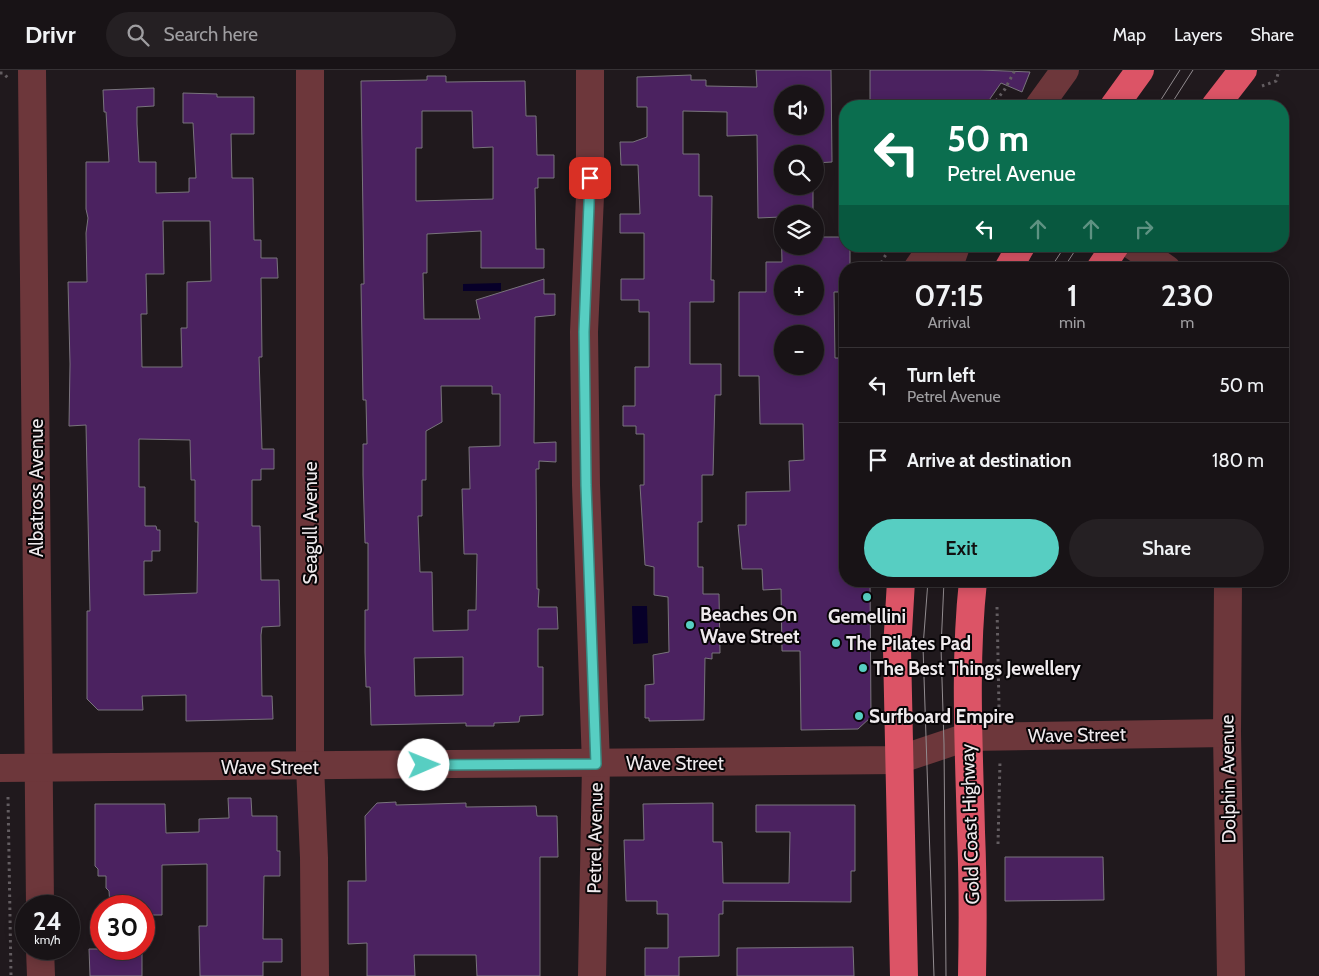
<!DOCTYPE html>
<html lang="en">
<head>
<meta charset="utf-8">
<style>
	:root { --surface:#181316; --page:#252023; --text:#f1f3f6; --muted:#9f9ea1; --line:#363235; --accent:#57cec2 }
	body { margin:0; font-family:Cabin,sans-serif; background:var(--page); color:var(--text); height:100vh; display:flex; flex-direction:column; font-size:19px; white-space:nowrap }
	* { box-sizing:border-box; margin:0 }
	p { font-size:16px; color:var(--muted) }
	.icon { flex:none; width:28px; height:28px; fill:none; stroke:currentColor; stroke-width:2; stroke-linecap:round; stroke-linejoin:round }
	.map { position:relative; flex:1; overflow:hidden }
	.panel { position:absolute; left:839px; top:192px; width:450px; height:325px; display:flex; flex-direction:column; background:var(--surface); border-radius:20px; box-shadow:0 2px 12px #0003,0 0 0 1px var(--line) }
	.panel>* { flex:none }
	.hud { position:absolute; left:839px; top:30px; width:450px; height:152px; border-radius:20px; box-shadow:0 2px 12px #0003,0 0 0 1px var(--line); background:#0b6e4f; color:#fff; overflow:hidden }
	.controls { position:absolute; left:774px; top:15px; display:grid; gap:10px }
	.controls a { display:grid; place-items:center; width:50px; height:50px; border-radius:50%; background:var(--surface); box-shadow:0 2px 12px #0003,0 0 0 1px var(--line); font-size:25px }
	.speed { position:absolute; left:15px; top:825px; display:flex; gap:10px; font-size:25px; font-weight:700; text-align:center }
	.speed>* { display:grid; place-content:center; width:65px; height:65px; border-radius:50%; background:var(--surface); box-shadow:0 2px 12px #0003,0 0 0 1px var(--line); line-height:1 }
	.speed small { font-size:12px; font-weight:400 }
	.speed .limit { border:8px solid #d22; background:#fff; color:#111 }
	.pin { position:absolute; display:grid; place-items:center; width:42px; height:42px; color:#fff; margin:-21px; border-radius:10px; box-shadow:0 2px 8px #0006 }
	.me { position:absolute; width:55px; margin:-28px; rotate:89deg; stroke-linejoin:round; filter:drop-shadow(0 0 4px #0008) }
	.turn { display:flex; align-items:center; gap:18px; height:105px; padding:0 25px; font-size:22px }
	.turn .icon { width:65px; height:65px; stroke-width:2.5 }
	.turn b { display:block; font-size:35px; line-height:42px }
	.lanes { display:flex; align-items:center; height:48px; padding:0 25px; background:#0003; justify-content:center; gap:25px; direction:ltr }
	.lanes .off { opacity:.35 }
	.eta { display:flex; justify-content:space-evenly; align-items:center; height:85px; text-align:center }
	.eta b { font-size:30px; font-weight:600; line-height:35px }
	.primary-button { display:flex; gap:10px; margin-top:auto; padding:10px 25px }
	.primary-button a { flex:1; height:58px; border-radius:30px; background:var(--accent); color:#111; font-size:20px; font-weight:600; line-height:58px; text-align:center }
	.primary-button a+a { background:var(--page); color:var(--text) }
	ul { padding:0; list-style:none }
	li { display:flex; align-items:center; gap:15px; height:75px; padding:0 25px; border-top:1px solid var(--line) }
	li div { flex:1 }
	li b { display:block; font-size:19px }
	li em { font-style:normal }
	header { display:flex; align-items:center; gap:30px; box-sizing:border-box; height:70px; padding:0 25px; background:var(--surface); border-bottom:1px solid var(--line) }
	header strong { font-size:24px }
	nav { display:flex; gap:28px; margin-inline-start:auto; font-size:18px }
	.search { width:350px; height:45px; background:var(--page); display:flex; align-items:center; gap:12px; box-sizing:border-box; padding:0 18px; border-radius:28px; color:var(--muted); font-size:19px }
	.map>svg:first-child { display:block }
	.water { fill:#070029 }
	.building { fill:#4b2260; stroke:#79747c; fill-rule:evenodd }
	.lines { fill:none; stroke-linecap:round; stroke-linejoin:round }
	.path { stroke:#635d61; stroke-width:3; stroke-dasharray:2.5 4; stroke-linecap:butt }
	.minor { stroke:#6d373b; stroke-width:28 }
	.highway { stroke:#dc5466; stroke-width:28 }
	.tram { stroke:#928c90; stroke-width:1 }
	.route-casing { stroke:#39867e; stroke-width:12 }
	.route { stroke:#57cec2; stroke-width:9 }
	.poi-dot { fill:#57cec2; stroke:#080507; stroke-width:2 }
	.labels { text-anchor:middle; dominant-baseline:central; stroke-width:4; stroke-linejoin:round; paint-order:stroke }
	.street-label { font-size:19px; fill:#efeaed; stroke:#080507 }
	.poi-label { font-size:19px; font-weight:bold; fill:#efeaed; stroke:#080507; text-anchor:start }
</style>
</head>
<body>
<header>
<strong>Drivr</strong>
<div class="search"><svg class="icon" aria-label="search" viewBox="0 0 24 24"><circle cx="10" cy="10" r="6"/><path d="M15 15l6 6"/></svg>Search here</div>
<nav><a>Map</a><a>Layers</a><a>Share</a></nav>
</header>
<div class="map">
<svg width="1319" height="906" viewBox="0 0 1319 906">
	<rect width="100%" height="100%" fill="#20191d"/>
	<g class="water">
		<polygon points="501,213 501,221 463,221 463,214"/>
		<polygon points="632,536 647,536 648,573 633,574"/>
	</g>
	<g class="building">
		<path d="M756,0H831L832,92L815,93V84H782V116H813V144H782V176H815V167H845V176H850V199H845V222H834L835,288H845V511H870L871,647L858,659L801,660L800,581H782L781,519L763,520L762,499H742L738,455H746V422L790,421L789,391L804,390L803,354H760L759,306H739V222H766V192H782L781,147L758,148L757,65L727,66V42L683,41V84H699V126H712L711,210H714V232H690V294H721V325H715L713,405H702V452H698V497H703V524H719L720,583H712V589L705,588L704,650L649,651V648H645V615L654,614L653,585L669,582L668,527L654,525V497L645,495L640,415H644V364H636V356H623V336H635V297H649V242H639V230H621V209H644V163H620V144H640L638,95H621L620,72H633L647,67V37H637V7L691,5V10H706V16L757,17ZM782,24H815V56H782ZM782,204H815V236H782ZM782,264H815V296H782Z"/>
		<polygon points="870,0 980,0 1030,2 1022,22 1001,13 985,36 870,36"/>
		<path d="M427,6H446V12L525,11L526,46H536L537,85H554V108H538V118H535L536,179H544V198H481V161L427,164V203H423L424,249H480L476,230L544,209V224H555V245L535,247L534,373L556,372V392L539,391V399H536L537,519H539L538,537H557L558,559H538V597H543V645L520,646L519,652L494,653V656H466V653L371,655L370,617H366L365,582V540H368V473H365L363,405V374H367L366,330H363L361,214H364L361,11L427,10ZM422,41H472L473,78L493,77V129L416,131V78H422ZM441,316H492V324H500V376L469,377L470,419H462L464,484H477L476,540H468V560L433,561L432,502H420L418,446H422V410H426V361L442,352ZM463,587V625L415,626L414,588Z"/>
		<path d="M154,18V36L137,37V54L139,92H156V123L189,122V108H196L193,53H183V23L217,24V27H254V64H231L232,108H253L254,170H261V188H277L278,208H261L262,287H259L262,379H274V399H261V410H252V456H260L261,510H279L280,556L262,557L261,565L262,626H272L273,649L186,651V625L142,626L143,640H98L87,629V541H90L86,355L69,356L70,294L68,212H87L86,163L88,148L86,139V92H109L106,42H104L103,20ZM163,151H210L211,211L187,212V258H181L182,297H142L141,244H147L146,204H164ZM139,369L190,370L191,410H195V452H198L197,523L144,525V491H152V481H160V460H157L156,456H145V417H139Z"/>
		<polygon points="228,728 251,728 252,746 277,746 277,781 280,781 280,806 264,806 263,869 282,869 282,892 263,892 263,906 200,906 199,856 207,856 207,794 162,795 162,845 144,845 144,836 110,836 109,821 106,818 106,806 98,806 98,799 95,796 95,734 165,734 166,763 199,762 199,749 229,748"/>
		<polygon points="396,732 396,735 466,733 466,737 536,736 537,746 557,746 558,787 540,787 540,906 477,906 476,885 414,885 415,906 367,906 367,873 348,874 348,811 366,811 365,746 377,733"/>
		<polygon points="713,733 713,772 722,772 723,813 789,813 790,762 756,762 756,735 855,735 855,801 851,801 851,832 723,831 723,844 719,844 719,886 679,887 679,906 645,906 645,878 668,878 668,844 657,844 657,831 626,831 624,770 644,770 643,734"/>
		<polygon points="1005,787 1103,787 1104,830 1005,831"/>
		<polygon points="853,877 854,906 737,906 737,878"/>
		<polygon points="89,879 142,879 142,906 90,906"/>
	</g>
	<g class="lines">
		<g class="path">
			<polyline points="0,3 3,3 8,8"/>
			<polyline points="1262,16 1276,11 1279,0"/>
			<polyline points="992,36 1005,19 1015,0"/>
			<polyline points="879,199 883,189 892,176"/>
			<polyline points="997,537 999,637"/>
			<polyline points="8,727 11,906"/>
			<polyline points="998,774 1000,691"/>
		</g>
		<g class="minor">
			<polyline points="32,0 40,836"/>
			<polyline points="310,0 310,696 314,788 315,906"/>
			<polyline points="590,0 590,126 584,262 586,415 596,694 592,906"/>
			<polyline points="1039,36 1065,0"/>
			<polyline points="1133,176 1167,199"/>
			<polyline points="917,199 933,176"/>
			<polyline points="948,199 956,176"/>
			<polyline points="1228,511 1227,663 1231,906"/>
			<polyline points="0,698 898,690 967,667 1227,663"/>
			<polyline points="40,879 41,906"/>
		</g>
		<g class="highway">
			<polyline points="1114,36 1140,0"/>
			<polyline points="1215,36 1243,0"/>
			<polyline points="1008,199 1021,176"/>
			<polyline points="1100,199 1115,176"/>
			<polyline points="901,511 897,579 904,906"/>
			<path d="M972,906C973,858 973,810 971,762C969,678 964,595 973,511"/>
		</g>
		<g class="tram">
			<polyline points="1157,36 1180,0"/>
			<polyline points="1170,36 1193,0"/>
			<polyline points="1050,199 1065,176"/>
			<polyline points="1063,199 1078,176"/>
			<polyline points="928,511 923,577 934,906"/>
			<polyline points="944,511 941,578 944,674 946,906"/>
		</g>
	</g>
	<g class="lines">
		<g class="route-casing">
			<polyline id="route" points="424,695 596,694 586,415 584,262 590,108"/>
		</g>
		<use href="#route" class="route"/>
	</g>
	<g class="poi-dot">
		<circle cx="867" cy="527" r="5"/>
		<circle cx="690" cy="555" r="5"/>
		<circle cx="836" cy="573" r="5"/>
		<circle cx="863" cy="598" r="5"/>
		<circle cx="859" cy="646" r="5"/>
	</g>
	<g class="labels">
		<g class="street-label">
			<text transform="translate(36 418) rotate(-90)">Albatross Avenue</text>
			<text transform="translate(310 453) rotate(-90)">Seagull Avenue</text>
			<text transform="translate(1077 665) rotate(-1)">Wave Street</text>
			<text x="675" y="693">Wave Street</text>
			<text x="270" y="697">Wave Street</text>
			<text transform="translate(1228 709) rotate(-91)">Dolphin Avenue</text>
			<text transform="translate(970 754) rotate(-92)">Gold Coast Highway</text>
			<text transform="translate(595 768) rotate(-89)">Petrel Avenue</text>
		</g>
		<g class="poi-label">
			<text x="700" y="544">Beaches On<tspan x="700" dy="22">Wave Street</tspan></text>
			<text x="867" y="546" text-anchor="middle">Gemellini</text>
			<text x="846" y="573">The Pilates Pad</text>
			<text x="873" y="598">The Best Things Jewellery</text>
			<text x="869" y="646">Surfboard Empire</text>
		</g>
	</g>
</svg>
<div class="controls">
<a><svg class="icon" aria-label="sound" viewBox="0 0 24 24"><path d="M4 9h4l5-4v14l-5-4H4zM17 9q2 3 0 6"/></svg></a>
<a><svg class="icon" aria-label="search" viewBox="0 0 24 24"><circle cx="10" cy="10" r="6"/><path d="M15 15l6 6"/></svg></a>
<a><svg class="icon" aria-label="layers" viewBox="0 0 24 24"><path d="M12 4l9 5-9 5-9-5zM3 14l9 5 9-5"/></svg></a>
<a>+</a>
<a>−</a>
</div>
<div class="speed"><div>24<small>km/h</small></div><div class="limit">30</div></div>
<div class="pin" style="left:590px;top:108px;background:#d93025"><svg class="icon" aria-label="arrive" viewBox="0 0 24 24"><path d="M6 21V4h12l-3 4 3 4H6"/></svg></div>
<svg class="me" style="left:424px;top:695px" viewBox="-20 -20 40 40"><circle r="19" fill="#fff"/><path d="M0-13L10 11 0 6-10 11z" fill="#57cec2"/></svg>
<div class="hud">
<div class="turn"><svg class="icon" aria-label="left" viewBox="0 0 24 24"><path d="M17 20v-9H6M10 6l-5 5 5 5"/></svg><div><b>50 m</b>Petrel Avenue</div></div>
<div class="lanes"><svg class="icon" aria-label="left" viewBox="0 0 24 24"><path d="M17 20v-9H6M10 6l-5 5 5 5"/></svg><svg class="icon off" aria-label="ahead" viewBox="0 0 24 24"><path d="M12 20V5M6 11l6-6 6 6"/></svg><svg class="icon off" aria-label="ahead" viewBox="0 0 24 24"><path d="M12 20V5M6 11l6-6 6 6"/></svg><svg class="icon off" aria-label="right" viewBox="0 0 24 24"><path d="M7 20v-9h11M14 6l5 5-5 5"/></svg></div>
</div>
<section class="panel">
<div class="eta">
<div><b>07:15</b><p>Arrival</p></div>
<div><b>1</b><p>min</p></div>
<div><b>230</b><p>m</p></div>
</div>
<ul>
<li><svg class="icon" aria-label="left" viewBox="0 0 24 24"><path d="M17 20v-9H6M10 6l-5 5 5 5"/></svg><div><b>Turn left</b><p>Petrel Avenue</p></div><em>50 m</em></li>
<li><svg class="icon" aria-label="arrive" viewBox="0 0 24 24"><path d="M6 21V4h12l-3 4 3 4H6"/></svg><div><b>Arrive at destination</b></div><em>180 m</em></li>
</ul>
<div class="primary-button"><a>Exit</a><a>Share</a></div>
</section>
</div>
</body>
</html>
